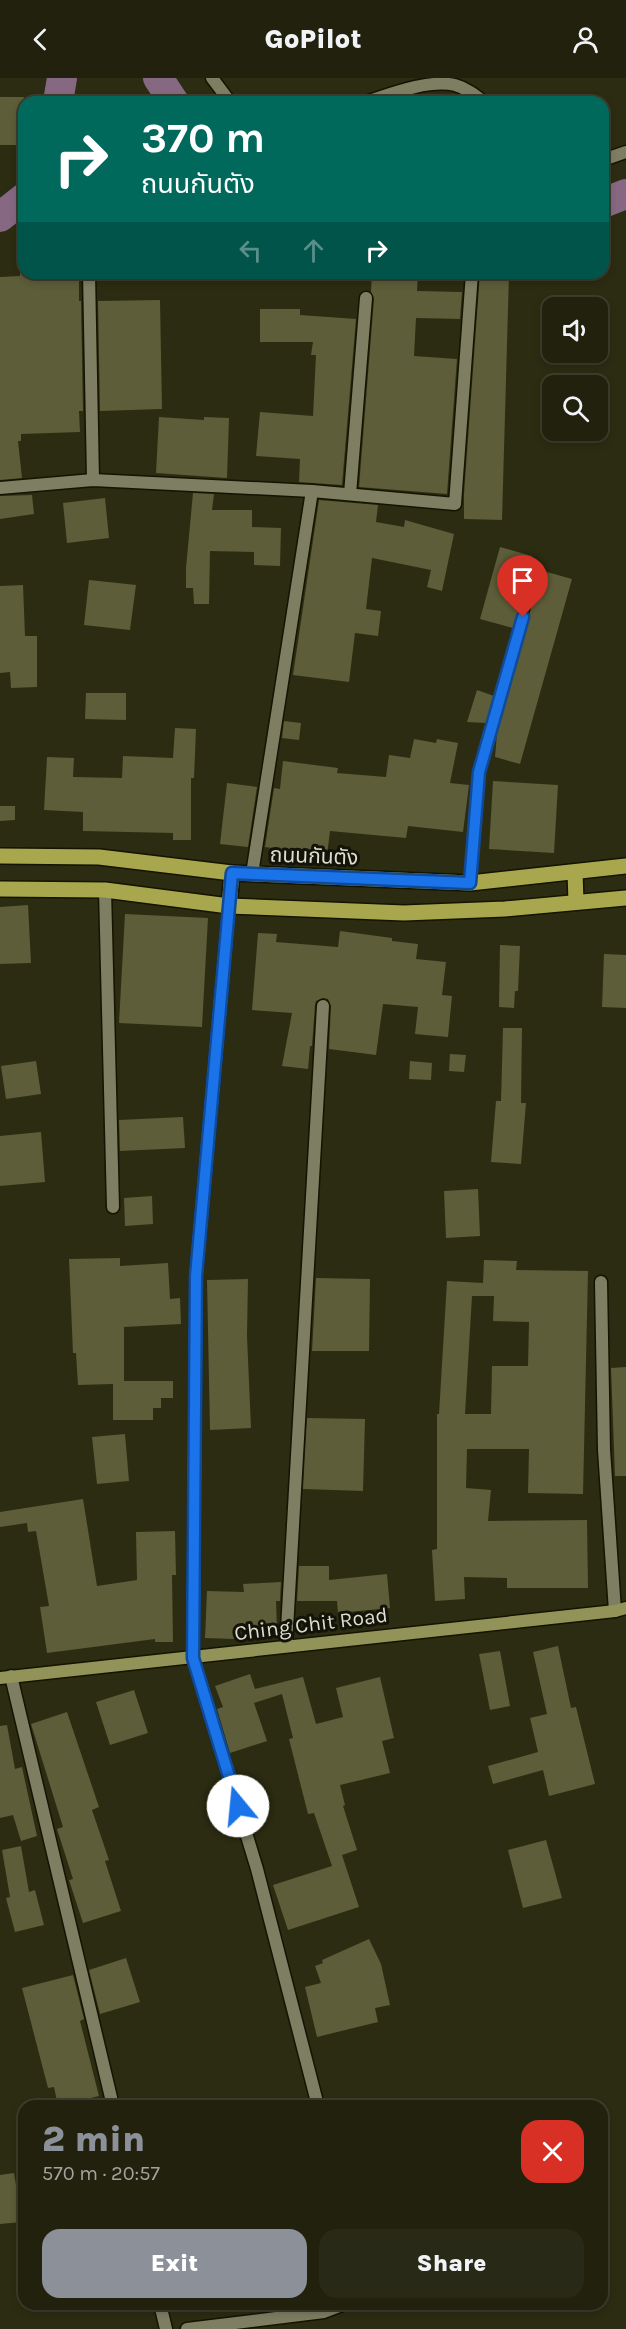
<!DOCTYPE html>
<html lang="en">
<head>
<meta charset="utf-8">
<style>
	:root { --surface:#21210e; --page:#292917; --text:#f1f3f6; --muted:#a2a39e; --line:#3e3e2e; --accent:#8c9099 }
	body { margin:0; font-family:Karla,"Noto Sans Thai",sans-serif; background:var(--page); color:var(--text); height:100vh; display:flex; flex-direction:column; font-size:22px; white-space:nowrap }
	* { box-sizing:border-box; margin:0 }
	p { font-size:20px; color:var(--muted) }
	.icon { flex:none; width:33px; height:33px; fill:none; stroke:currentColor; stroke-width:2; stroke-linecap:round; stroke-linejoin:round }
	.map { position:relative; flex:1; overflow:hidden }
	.panel { position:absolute; left:18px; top:2022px; width:590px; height:210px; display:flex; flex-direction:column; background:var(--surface); border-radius:18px; box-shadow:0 3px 9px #0003,0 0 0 2px var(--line) }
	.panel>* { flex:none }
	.top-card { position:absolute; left:18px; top:18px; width:591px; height:183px; border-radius:18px; box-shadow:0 3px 9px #0003,0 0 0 2px var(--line); background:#00695c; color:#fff; overflow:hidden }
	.buttons { position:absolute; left:542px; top:219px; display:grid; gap:12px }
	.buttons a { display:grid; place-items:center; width:66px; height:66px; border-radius:12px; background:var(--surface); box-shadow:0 3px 9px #0003,0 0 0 2px var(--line); font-size:30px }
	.pin { position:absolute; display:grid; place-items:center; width:51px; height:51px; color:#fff; margin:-62px -26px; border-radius:50% 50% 50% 0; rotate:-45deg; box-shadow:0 0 6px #0007 }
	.pin .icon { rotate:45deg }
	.me { position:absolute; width:66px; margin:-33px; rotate:343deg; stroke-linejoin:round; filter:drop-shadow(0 0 4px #0008) }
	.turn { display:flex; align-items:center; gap:21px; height:126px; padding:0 24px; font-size:27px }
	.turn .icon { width:78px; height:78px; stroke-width:2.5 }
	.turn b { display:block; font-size:42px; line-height:51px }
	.lanes { display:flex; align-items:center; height:57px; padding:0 24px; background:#0003; justify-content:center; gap:30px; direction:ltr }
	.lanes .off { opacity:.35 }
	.round { display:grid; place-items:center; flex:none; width:63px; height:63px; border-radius:18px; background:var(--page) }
	.overview { display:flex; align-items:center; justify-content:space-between; height:102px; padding:0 24px }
	h1 { font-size:36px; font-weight:800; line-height:45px; color:var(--accent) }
	.button { display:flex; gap:12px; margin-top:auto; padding:12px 24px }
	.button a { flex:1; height:69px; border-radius:18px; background:var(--accent); color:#fff; font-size:24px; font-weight:800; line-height:69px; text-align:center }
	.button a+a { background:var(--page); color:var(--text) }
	header { display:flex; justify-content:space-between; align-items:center; height:78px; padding:0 24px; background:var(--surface); font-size:27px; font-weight:800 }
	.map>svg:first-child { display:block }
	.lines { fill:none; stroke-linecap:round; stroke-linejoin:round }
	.river { stroke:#866882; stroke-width:30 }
	.building { fill:#5d5d39; fill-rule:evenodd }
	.lane-casing { stroke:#141400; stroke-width:11 }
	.street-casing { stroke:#141400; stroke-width:15 }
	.secondary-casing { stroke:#141400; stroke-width:15 }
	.primary-casing { stroke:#141400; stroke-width:18 }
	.lane { stroke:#7d7e62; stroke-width:8 }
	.street { stroke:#7d7e62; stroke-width:12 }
	.secondary { stroke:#929358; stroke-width:12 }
	.primary { stroke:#a8a74e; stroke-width:15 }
	.route-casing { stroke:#114b97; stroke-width:15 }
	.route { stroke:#1a73e8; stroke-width:10 }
	.labels { text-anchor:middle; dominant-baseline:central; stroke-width:6; stroke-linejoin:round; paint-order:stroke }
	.street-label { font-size:21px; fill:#dddecf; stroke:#131309 }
</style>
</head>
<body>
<header><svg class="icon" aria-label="back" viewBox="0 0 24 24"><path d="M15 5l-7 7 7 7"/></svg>GoPilot<svg class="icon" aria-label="person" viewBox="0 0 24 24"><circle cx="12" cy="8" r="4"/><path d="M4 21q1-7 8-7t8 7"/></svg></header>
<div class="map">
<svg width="626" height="2251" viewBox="0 0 626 2251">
	<rect width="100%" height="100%" fill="#2c2c12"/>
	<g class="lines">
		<g class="river">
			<polyline points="158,0 174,24"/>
			<polyline points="58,24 62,0"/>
			<polyline points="603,125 626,116"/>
			<polyline points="0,139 24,120"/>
		</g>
	</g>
	<g class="building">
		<rect x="0" y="19" width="24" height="48"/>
		<polygon points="20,195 79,195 79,223 81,223 83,333 79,333 80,354 21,356 21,363 18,363 22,400 0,402 0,199 20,198"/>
		<polygon points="372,195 418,195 417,213 462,214 460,241 416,240 414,278 457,281 447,416 359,409 374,221 371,214"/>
		<polygon points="480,195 509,195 502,442 464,441 464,416"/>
		<polygon points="160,222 162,331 100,333 98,223"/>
		<polygon points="260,231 300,231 300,237 356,241 342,407 299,404 300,381 256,378 260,334 313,338 316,277 311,277 313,264 260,264"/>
		<polygon points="159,339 204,342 204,339 229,340 227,400 156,395"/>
		<polygon points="193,415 214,416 212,432 252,432 252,449 281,450 280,488 254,487 254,474 210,473 209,526 194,526 193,510 186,510 186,490"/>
		<polygon points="32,417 34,436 0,441 0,418"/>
		<polygon points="105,420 109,460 67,465 63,425"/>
		<polygon points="319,422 378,427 376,444 404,449 405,442 454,456 442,513 427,509 431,492 372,480 366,531 381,533 378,558 355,555 349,604 293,597"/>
		<polygon points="500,469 532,478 529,489 572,501 520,686 495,679 497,655 535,515 531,510 524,512 513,550 480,541"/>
		<polygon points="89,502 136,507 130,552 84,547"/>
		<polygon points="23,507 25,558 37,558 37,609 11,610 10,594 0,595 0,508"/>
		<polygon points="477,612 494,618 486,645 467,644"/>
		<polygon points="86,615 126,615 126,642 85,641"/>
		<polygon points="284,643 301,645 299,662 282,660"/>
		<polygon points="175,650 196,651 194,700 191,700 191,762 173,762 173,755 83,753 83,734 44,732 47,679 74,680 73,699 122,700 123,678 173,680"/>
		<polygon points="414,661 436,665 437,661 458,665 450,705 469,707 463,754 408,748 406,760 330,753 327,777 265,769 274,710 280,711 283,683 338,690 337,695 386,699 389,677 410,680"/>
		<polygon points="493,703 558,707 554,775 489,771"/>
		<polygon points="227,705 257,709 248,769 220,766"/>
		<polygon points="0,728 15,728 15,742 0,743"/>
		<polygon points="28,827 31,885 0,886 0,829"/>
		<polygon points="125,836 208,840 202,949 119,945"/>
		<polygon points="340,853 392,860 392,863 418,866 416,881 446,884 442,917 452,918 448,959 415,956 418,929 383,926 376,977 329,971 331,928 328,921 323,920 316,923 315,927 312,968 310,968 308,991 282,988 292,935 252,932 258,855 277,856 276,864 338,869"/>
		<polygon points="500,867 520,868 518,913 515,913 514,930 499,929"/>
		<polygon points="604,876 626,877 626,930 602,929"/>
		<polygon points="503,950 522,950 521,1025 526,1025 521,1086 491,1084 496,1023 501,1023"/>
		<polygon points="450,976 466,977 464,994 449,993"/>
		<polygon points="36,983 41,1016 6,1021 1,988"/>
		<polygon points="410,983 432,985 431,1002 409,1001"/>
		<polygon points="183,1039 185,1070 120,1073 119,1042"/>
		<polygon points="41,1054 45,1104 0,1108 0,1058"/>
		<polygon points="478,1111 480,1158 446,1160 444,1113"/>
		<polygon points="152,1118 153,1146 125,1148 124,1120"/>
		<polygon points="120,1180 120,1188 168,1185 170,1221 180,1220 181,1246 124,1249 124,1303 173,1303 173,1320 161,1320 161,1330 153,1330 153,1342 113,1342 113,1306 78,1307 76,1275 73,1275 69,1181"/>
		<path d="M484,1182L517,1183L516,1192L588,1193L583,1416L528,1415L529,1371H467L466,1410L491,1412L488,1443L587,1442L588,1510H507V1500L464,1499L465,1521L435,1523L432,1472L437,1471V1336H439L447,1203L483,1205ZM472,1218H494L493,1243L529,1244L528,1288H492L491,1336H465Z"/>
		<polygon points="316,1200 370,1201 369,1273 312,1273"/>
		<polygon points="248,1201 247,1258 251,1350 210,1352 207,1202"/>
		<polygon points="626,1289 626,1398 615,1398 611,1290"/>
		<polygon points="307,1340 365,1341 363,1413 303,1411"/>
		<polygon points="125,1356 129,1403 97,1406 92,1359"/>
		<polygon points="83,1421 97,1508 137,1502 136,1454 175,1453 176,1497 172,1497 173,1564 155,1564 155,1561 47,1575 40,1529 49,1528 36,1453 28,1454 27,1445 0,1449 0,1434"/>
		<polygon points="299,1488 329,1488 329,1502 387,1496 390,1530 338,1535 337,1523 297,1523"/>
		<polygon points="281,1504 280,1523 276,1523 277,1551 234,1553 234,1561 205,1560 207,1513 244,1514 243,1506"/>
		<polygon points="558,1568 571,1630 576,1629 595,1706 549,1718 543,1692 493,1706 488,1688 538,1674 530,1640 547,1636 533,1574"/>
		<polygon points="500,1573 510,1628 490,1632 479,1576"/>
		<polygon points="250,1596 255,1611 303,1599 316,1646 343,1639 336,1610 380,1599 394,1660 382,1663 390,1695 340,1707 345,1727 343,1728 357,1772 342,1777 359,1829 288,1852 273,1807 332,1788 314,1735 308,1736 289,1661 293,1660 282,1616 254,1625 267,1663 230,1675 217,1631 223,1629 215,1608"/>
		<polygon points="134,1612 148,1655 110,1667 96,1624"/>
		<polygon points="67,1634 99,1729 92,1732 109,1782 105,1783 121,1833 83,1845 69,1802 73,1801 57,1751 63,1749 31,1646"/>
		<polygon points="7,1647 15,1691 22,1689 37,1758 21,1763 13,1737 0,1740 0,1648"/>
		<polygon points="546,1762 562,1820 523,1830 508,1772"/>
		<polygon points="21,1768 29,1814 35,1812 44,1847 15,1854 6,1820 10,1819 2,1772"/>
		<polygon points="369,1861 381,1886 390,1927 375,1930 378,1944 317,1959 305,1909 321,1905 315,1888 323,1885 322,1882"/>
		<polygon points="126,1880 140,1924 100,1936 89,1892"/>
		<polygon points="73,1897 84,1941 80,1943 99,2018 58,2028 54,2009 48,2010 22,1910"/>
		<polygon points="14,2095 22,2144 0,2146 0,2097"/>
	</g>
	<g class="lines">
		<g class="lane-casing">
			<polyline id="lane" points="470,805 479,694 529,516"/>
		</g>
		<g class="street-casing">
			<g id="street">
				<polyline points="212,0 230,24"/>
				<path d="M366,24C390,16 429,1 455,7C466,10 475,17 484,24"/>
				<polyline points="603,82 626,74"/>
				<polyline points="89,195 93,402"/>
				<polyline points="0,410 93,402 312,413 455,426 472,195"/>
				<polyline points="350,416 366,220"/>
				<polyline points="252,796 312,413"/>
				<polyline points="105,812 113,1129"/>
				<polyline points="229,828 196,1198 193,1580 257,1791 318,2028"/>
				<polyline points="601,1204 604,1372 615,1533"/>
				<polyline points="286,1568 323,928"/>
				<polyline points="11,1598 113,2028"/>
				<polyline points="160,2226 166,2251"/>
				<polyline points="187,2251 324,2234 345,2226"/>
			</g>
		</g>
		<g class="secondary-casing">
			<polyline id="secondary" points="0,1600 615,1533 626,1530"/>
		</g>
		<g class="primary-casing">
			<g id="primary">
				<polyline points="0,778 99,779 232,795 470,805 626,788"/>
				<polyline points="575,794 576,824"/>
				<polyline points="0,811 105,812 229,828 404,835 505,831 626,820"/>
				<polyline points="229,828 232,795"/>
			</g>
		</g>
		<use href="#lane" class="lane"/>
		<use href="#street" class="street"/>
		<use href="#secondary" class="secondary"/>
		<use href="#primary" class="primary"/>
	</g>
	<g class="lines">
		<g class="route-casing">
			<polyline id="route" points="238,1728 193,1580 196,1198 232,795 470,805 479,694 523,539"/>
		</g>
		<use href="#route" class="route"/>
	</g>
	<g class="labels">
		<g class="street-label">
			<text transform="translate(314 778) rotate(2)">ถนนกันตัง</text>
			<text transform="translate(311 1546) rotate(-7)">Ching Chit Road</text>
		</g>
	</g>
</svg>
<div class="buttons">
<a><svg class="icon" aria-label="sound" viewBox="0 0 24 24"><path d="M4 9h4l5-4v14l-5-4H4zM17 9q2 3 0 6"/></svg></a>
<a><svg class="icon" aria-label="search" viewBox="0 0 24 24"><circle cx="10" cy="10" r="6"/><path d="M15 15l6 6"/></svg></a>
</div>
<div class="pin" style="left:523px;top:539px;background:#d93025"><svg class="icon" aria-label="arrive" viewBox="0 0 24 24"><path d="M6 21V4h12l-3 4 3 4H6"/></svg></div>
<svg class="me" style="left:238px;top:1728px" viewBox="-20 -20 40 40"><circle r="19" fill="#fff"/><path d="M0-13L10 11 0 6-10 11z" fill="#1a73e8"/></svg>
<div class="top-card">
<div class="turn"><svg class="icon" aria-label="right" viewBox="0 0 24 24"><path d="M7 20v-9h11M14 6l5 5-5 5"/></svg><div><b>370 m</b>ถนนกันตัง</div></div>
<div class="lanes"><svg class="icon off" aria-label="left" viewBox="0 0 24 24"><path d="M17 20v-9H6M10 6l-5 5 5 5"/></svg><svg class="icon off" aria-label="ahead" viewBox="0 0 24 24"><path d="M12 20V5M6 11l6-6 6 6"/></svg><svg class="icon" aria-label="right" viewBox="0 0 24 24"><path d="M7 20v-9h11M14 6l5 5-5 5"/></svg></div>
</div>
<section class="panel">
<div class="overview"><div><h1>2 min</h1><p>570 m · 20:57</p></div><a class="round" style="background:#d93025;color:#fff"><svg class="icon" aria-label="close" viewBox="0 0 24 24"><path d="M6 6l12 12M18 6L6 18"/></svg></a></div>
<div class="button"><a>Exit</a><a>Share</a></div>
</section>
</div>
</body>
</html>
